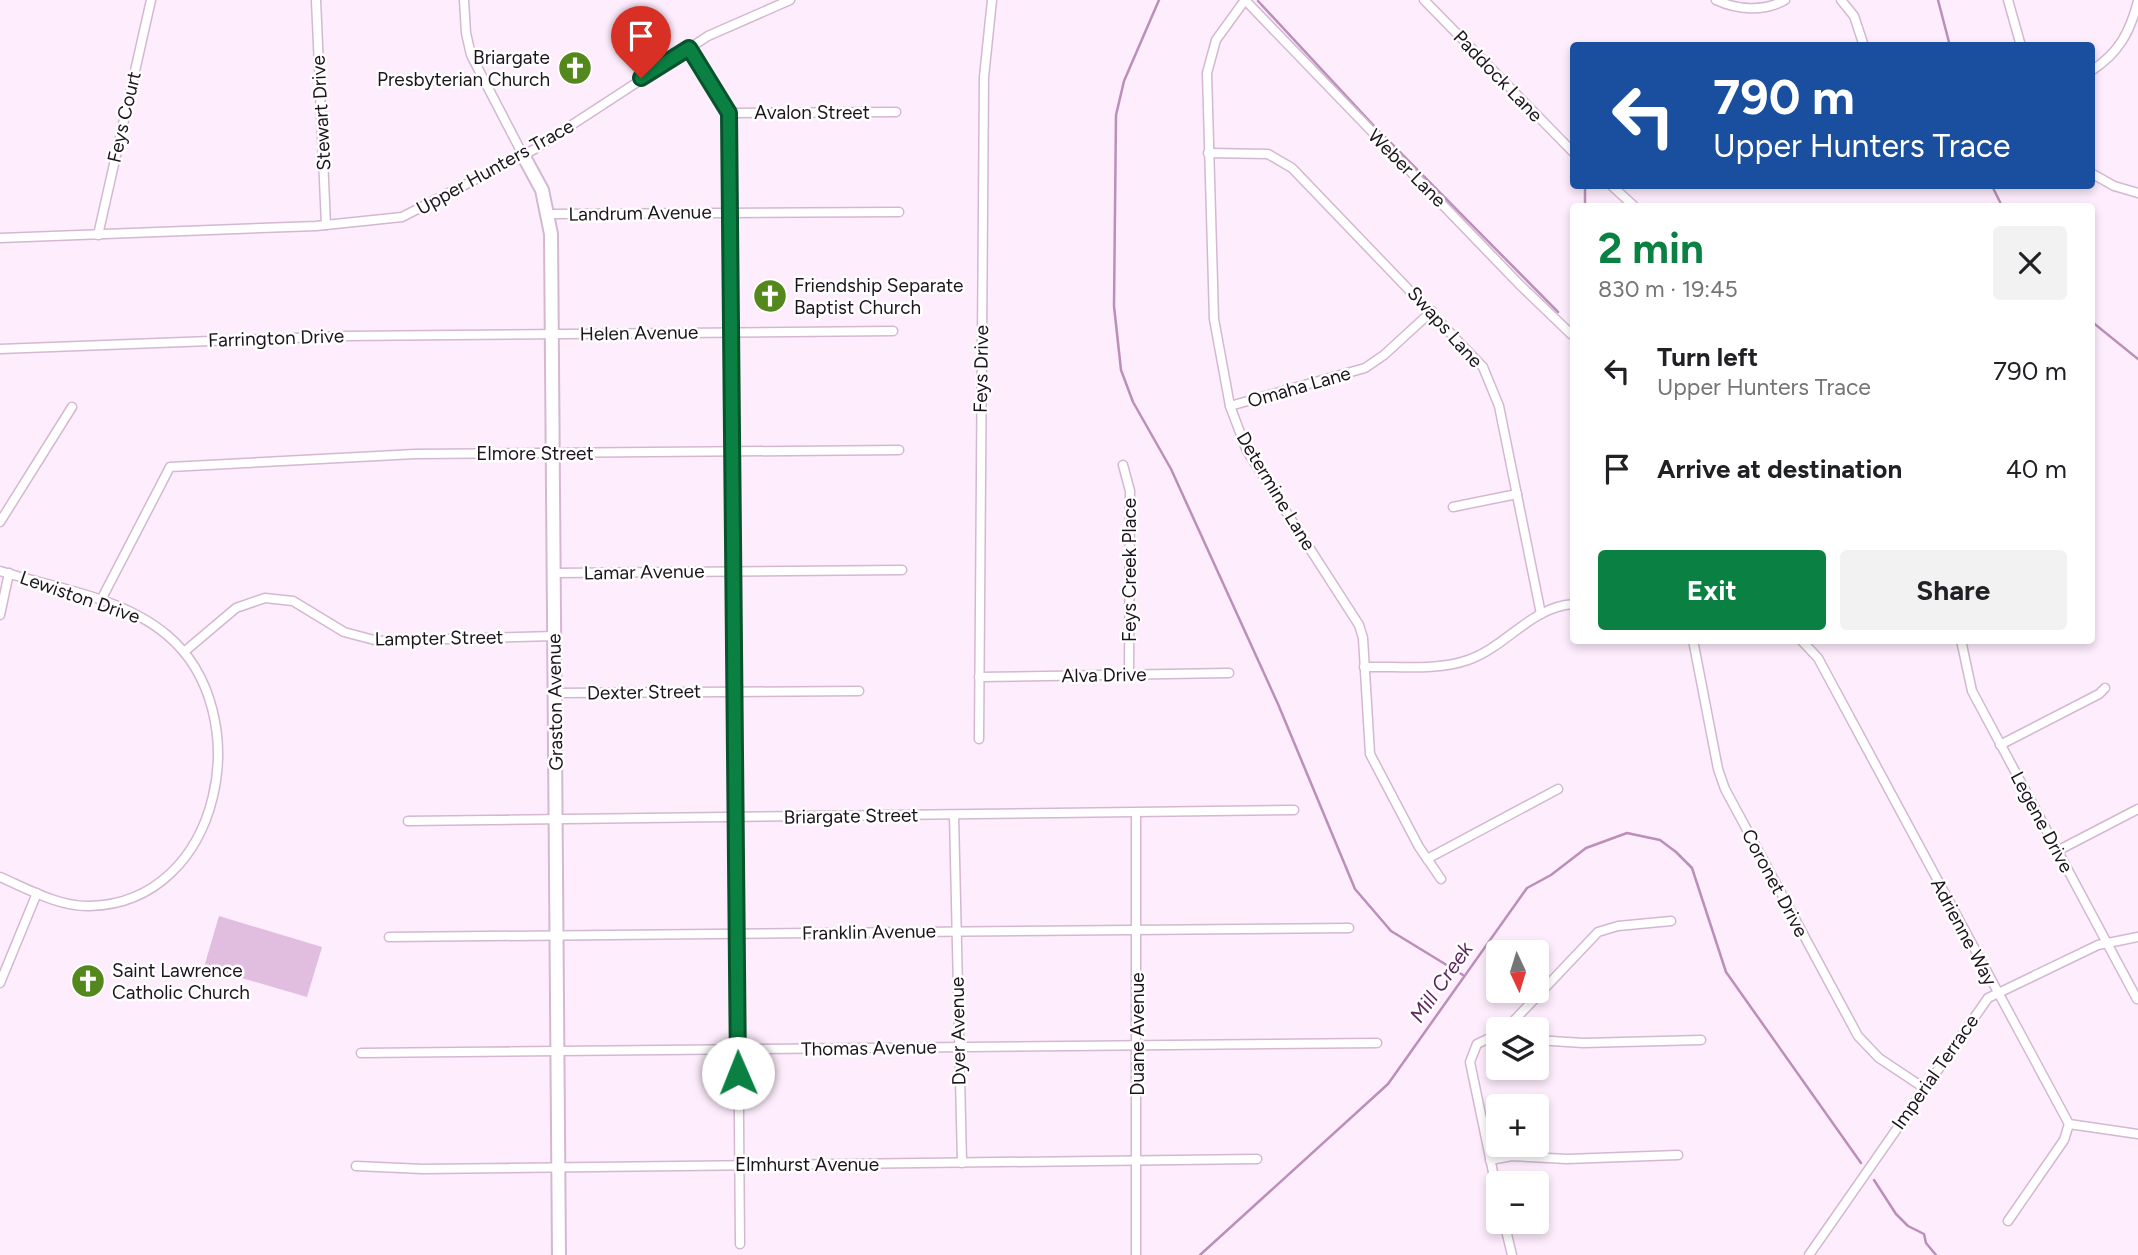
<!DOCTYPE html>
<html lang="en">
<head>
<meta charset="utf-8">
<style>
	:root { --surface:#fff; --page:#f2f2f2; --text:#202124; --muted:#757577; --accent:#0b8043 }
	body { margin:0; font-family:Figtree,sans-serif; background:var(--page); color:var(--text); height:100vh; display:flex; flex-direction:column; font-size:26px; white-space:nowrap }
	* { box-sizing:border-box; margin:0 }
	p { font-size:23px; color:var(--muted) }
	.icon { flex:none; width:38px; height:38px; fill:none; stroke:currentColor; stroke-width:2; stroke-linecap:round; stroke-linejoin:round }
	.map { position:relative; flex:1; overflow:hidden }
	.drawer { position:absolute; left:1570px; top:203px; width:525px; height:441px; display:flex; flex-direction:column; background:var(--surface); border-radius:7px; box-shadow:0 4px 10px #0003 }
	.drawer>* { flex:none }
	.top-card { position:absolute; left:1570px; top:42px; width:525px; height:147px; border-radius:7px; box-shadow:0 4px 10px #0003; background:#1a4fa0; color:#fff; overflow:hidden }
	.needle { width:46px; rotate:176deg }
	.buttons { position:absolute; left:1486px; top:940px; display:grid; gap:14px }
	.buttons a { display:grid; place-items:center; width:63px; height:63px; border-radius:7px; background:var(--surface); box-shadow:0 4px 10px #0003; font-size:35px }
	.pin { position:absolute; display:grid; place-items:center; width:60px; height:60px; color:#fff; margin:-72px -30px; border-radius:50% 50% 50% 0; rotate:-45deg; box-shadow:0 0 7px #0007 }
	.pin .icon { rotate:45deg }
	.me { position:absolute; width:77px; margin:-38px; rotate:359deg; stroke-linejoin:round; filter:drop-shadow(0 0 5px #0008) }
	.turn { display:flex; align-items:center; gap:24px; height:147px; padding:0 28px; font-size:32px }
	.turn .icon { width:91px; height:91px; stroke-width:2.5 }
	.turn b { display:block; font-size:49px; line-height:60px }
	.round { display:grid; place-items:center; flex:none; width:74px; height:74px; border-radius:7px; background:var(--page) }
	.head { display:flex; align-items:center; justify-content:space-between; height:119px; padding:0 28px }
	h1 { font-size:42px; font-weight:700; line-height:52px; color:var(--accent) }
	.action { display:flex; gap:14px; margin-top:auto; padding:14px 28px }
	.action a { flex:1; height:80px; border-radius:7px; background:var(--accent); color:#fff; font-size:28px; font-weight:700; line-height:80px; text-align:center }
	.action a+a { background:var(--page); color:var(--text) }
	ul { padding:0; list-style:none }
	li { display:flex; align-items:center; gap:21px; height:98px; padding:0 28px }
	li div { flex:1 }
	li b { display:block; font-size:26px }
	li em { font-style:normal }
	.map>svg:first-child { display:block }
	.green { fill:#e1bddf }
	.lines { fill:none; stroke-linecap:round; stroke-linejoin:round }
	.stream { stroke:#bb8fb9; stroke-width:2.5 }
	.street-casing { stroke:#d3b8d1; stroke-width:11 }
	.secondary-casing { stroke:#d3b8d1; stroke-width:16 }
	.street { stroke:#fff; stroke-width:8 }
	.secondary { stroke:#fff; stroke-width:12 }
	.route-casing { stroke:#07532c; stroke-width:18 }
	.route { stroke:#0b8043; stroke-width:12 }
	.labels { text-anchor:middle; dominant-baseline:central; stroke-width:5; stroke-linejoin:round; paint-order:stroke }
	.poi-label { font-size:19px; fill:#1e141e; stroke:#fff; text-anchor:start }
	.street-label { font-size:19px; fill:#1e141e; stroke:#fff }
	.water-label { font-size:21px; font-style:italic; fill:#5e285e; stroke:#fff }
</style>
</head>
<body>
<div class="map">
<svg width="2138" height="1255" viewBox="0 0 2138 1255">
	<rect width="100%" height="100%" fill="#feedfd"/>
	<polygon class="green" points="219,916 322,947 307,997 204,967"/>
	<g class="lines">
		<g class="stream">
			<polyline points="1159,0 1124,81 1116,115 1114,306 1121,370 1133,402 1171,469 1278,704 1355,889 1391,931 1463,975"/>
			<polyline points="1938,0 1950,46"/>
			<polyline points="1258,1 1375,127 1558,312"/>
			<polyline points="1585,186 1585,206"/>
			<polyline points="1992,186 2002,206"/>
			<polyline points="2091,321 2138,359"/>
			<polyline points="1874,1180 1896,1214 1908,1226 1924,1234 1926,1243 1936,1255"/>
			<polyline points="1200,1255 1388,1084 1527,888 1551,875 1586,848 1627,833 1660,840 1676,852 1692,868 1726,972 1861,1163"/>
		</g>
		<g class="street-casing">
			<g id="street">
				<polyline points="316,0 326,225"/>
				<polyline points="464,0 466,33 471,55 523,155"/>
				<polyline points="1245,0 1216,40 1207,73 1214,319 1230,406 1247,451 1359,625 1363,638 1370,754 1419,847 1441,879"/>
				<polyline points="1245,0 1520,285 1571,334"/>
				<polyline points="1424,0 1573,152"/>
				<path d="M1716,0C1737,10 1764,12 1785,0"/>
				<polyline points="1841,0 1854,16 1864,46"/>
				<polyline points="2008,0 2021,46"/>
				<polyline points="689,48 729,113 731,131 740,1244"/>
				<path d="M2091,71C2119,53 2130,32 2138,1"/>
				<polyline points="729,113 896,112"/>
				<polyline points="1208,153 1268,154 1292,168 1483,367 1499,406 1541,614"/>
				<polyline points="2091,173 2114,186 2138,193"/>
				<polyline points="1612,186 1634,206"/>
				<polyline points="549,214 899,212"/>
				<polyline points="98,235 151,0"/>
				<polyline points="0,238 316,226 402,217 535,149 708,36 790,0"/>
				<polyline points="0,349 345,336 893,331"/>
				<polyline points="1230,406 1365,368 1384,355 1432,311"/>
				<polyline points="1123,465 1130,491 1129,675"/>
				<polyline points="1453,507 1517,494"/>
				<polyline points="0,522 72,407"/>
				<path d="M0,571C55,588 122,597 167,635C259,712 222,903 90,906C59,907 28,889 0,877"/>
				<polyline points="554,573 902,570"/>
				<polyline points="101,600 170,467 415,454 899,450"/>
				<polyline points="0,615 9,573"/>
				<polyline points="1693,640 1718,769 1725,789 1858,1036 1879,1058 1924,1088"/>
				<polyline points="1801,640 1818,658 2069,1124 2064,1140 2008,1221"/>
				<polyline points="1961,640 1972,691 2137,999"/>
				<polyline points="184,652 236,608 265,598 293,601 344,632 378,641 555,636"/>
				<path d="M1364,667C1397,666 1437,671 1468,660C1506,647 1531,607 1573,604"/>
				<polyline points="979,677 1229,673"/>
				<polyline points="555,693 859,691"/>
				<polyline points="979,739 984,77 992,0"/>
				<polyline points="2000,745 2099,694 2105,688"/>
				<polyline points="1136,813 1136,1255"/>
				<polyline points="954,815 962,1163"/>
				<polyline points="408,821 1294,810"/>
				<polyline points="2057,851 2138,809"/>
				<polyline points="1427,859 1558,789"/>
				<polyline points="389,937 1349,928"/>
				<polyline points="0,983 37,893"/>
				<polyline points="1506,1029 1598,932 1618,926 1671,921"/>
				<polyline points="1498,1034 1477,1044 1470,1062 1498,1196"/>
				<polyline points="1536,1040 1583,1043 1701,1040"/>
				<polyline points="361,1053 1377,1043"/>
				<polyline points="2069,1124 2138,1134"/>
				<polyline points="1490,1160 1512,1156 1567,1159 1678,1155"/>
				<polyline points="356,1166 423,1169 1257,1159"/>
				<polyline points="1504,1222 1512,1255"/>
				<polyline points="1809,1255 1988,998 2098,945 2138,937"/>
			</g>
		</g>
		<g class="secondary-casing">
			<polyline id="secondary" points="523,155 542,190 551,234 559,1255"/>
		</g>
		<use href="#street" class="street"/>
		<use href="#secondary" class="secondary"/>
	</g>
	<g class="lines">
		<g class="route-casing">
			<polyline id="route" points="641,78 689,48 729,113 738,1073"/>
		</g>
		<use href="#route" class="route"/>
	</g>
	<defs>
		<g id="church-disc" transform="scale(1.75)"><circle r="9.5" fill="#54871c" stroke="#fff"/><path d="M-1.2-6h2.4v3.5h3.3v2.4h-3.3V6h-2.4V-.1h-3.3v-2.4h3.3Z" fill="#fff"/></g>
	</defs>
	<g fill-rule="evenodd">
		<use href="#church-disc" x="575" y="68"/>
		<use href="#church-disc" x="770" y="296"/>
		<use href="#church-disc" x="88" y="981"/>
	</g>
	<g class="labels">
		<g class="poi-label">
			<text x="550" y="57" text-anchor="end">Briargate<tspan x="550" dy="22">Presbyterian Church</tspan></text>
			<text x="794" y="285">Friendship Separate<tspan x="794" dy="22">Baptist Church</tspan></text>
			<text x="112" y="970">Saint Lawrence<tspan x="112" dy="22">Catholic Church</tspan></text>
		</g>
		<g class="street-label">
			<text transform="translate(1498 76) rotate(46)">Paddock Lane</text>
			<text x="812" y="112">Avalon Street</text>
			<text transform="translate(321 113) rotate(-93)">Stewart Drive</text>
			<text transform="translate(124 117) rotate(-77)">Feys Court</text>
			<text transform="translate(495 167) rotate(-29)">Upper Hunters Trace</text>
			<text transform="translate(1407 168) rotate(45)">Weber Lane</text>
			<text transform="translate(640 213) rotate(-1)">Landrum Avenue</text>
			<text transform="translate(1445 327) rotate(48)">Swaps Lane</text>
			<text transform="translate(639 333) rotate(-1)">Helen Avenue</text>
			<text transform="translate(276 338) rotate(-2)">Farrington Drive</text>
			<text transform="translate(981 369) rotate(-89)">Feys Drive</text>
			<text transform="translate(1299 387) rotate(-16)">Omaha Lane</text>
			<text x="535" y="453">Elmore Street</text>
			<text transform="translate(1276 491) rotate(59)">Determine Lane</text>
			<text transform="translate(1129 570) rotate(-90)">Feys Creek Place</text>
			<text transform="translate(644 572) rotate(-1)">Lamar Avenue</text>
			<text transform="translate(80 597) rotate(19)">Lewiston Drive</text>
			<text transform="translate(439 638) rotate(-1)">Lampter Street</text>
			<text transform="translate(1104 675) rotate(-1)">Alva Drive</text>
			<text transform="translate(644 692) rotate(-1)">Dexter Street</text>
			<text transform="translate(555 702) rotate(-91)">Graston Avenue</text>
			<text transform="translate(851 816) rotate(-1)">Briargate Street</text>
			<text transform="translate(2042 822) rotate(62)">Legene Drive</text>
			<text transform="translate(1775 883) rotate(62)">Coronet Drive</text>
			<text transform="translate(869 932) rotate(-1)">Franklin Avenue</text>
			<text transform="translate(1964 932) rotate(62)">Adrienne Way</text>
			<text transform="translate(958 1031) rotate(-91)">Dyer Avenue</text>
			<text transform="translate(1137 1034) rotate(-90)">Duane Avenue</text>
			<text transform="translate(869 1048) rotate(-1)">Thomas Avenue</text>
			<text transform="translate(1935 1072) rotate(-55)">Imperial Terrace</text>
			<text x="807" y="1164">Elmhurst Avenue</text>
		</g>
		<g class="water-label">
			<text transform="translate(1441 982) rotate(-55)">Mill Creek</text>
		</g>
	</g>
</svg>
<div class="buttons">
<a><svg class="needle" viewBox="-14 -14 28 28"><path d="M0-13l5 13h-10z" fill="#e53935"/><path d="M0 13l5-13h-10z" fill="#757577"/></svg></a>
<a><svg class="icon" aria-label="layers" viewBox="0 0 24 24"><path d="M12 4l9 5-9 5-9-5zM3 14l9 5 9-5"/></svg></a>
<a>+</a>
<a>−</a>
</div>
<div class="pin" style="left:641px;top:78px;background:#d93025"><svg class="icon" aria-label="arrive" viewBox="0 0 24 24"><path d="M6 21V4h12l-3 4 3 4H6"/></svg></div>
<svg class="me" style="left:738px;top:1073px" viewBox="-20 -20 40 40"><circle r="19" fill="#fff"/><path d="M0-13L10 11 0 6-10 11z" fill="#0b8043"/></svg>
<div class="top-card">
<div class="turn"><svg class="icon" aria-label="left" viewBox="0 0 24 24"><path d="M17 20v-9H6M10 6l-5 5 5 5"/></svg><div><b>790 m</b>Upper Hunters Trace</div></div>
</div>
<section class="drawer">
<div class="head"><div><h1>2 min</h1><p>830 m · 19:45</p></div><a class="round"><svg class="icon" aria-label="close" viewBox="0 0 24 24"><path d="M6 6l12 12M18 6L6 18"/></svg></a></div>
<ul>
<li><svg class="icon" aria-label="left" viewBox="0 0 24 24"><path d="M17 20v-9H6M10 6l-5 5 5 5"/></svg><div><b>Turn left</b><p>Upper Hunters Trace</p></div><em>790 m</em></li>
<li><svg class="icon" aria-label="arrive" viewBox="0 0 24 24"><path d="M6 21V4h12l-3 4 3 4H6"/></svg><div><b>Arrive at destination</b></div><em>40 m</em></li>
</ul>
<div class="action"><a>Exit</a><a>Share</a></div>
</section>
</div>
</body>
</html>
